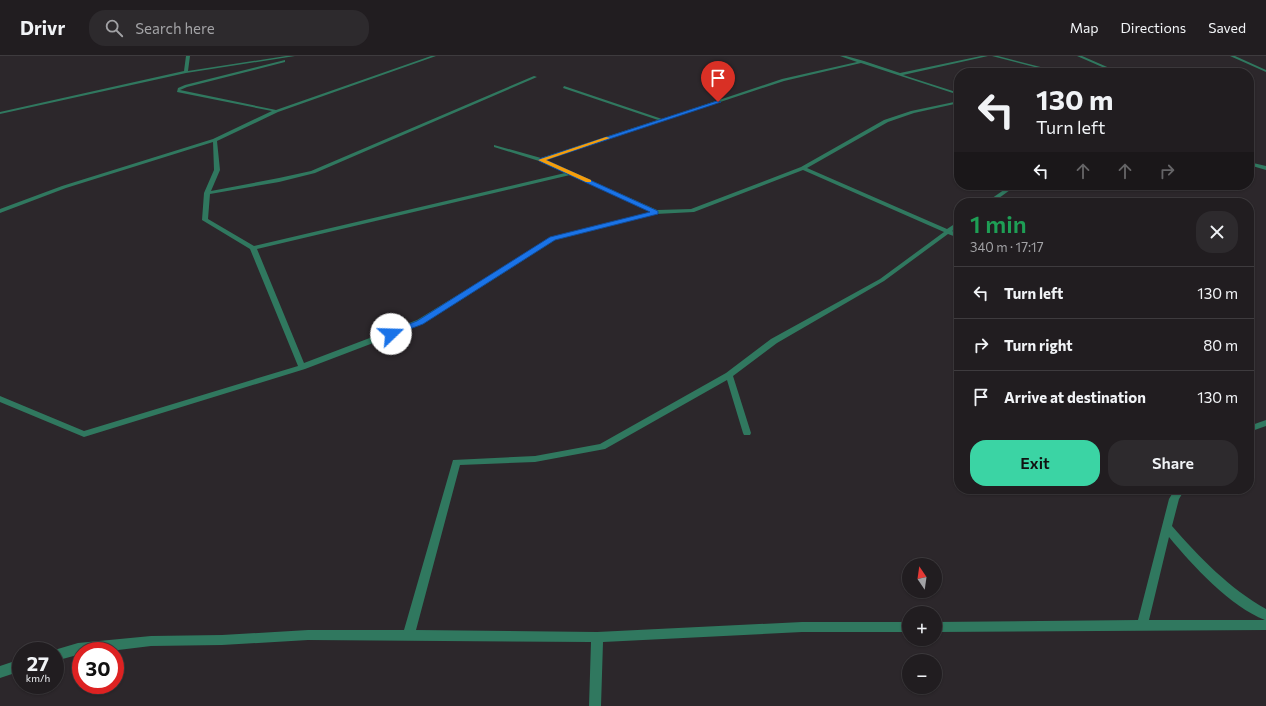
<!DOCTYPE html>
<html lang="en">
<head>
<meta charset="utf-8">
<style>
	:root { --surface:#211d20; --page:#2d2a2d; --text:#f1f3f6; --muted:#a2a2a5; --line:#3e3b3e; --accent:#3bd4a4 }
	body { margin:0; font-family:Commissioner,sans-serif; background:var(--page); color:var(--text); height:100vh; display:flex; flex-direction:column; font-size:15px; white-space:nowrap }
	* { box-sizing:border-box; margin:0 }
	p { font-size:13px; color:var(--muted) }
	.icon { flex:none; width:22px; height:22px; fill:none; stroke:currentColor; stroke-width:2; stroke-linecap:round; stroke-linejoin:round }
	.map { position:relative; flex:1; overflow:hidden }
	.sheet { position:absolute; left:954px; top:142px; width:300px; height:296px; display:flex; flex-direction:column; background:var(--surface); border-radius:16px; box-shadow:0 1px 3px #0004,0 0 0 1px var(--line) }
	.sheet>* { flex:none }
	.top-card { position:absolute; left:954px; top:12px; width:300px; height:122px; border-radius:16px; box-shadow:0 1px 3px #0004,0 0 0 1px var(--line); background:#211d20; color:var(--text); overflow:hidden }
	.needle { width:26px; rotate:347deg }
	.tools { position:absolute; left:902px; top:502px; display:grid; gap:8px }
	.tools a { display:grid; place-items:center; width:40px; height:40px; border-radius:50%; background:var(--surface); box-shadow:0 1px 3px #0004,0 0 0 1px var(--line); font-size:20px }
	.speed { position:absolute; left:12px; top:586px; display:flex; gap:8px; font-size:20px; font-weight:700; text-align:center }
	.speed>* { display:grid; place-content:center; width:52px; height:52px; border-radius:50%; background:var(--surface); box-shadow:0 1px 3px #0004,0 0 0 1px var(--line); line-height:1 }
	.speed small { font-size:10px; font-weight:400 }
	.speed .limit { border:6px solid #d22; background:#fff; color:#111 }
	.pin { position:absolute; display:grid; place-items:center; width:34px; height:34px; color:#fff; margin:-41px -17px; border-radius:50% 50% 50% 0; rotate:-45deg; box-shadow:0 0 4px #0007 }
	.pin .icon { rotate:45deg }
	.me { position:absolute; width:44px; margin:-22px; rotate:69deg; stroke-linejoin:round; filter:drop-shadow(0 0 3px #0008) }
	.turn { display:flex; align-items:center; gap:14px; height:84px; padding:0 16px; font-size:18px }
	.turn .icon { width:52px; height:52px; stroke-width:2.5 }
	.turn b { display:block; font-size:28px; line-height:34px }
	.lanes { display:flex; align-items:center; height:38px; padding:0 16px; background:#0003; justify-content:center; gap:20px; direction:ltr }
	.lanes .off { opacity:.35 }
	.round { display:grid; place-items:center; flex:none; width:42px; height:42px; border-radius:16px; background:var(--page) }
	.head { display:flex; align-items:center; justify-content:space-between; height:68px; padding:0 16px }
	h1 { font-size:24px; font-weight:600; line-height:30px; color:#1e9e55 }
	.action { display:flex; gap:8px; margin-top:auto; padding:8px 16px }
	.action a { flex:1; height:46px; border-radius:16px; background:var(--accent); color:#111; font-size:16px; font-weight:600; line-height:46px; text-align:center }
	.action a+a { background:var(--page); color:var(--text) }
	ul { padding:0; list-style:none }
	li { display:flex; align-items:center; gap:12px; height:52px; padding:0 16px; border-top:1px solid var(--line) }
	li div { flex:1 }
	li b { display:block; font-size:15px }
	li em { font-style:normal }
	header { display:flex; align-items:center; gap:24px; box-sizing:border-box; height:56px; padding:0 20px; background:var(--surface); border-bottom:1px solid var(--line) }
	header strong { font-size:19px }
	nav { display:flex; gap:22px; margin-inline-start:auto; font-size:14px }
	.search { width:280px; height:36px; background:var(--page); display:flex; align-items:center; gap:10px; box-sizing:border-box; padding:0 14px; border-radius:16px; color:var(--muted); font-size:15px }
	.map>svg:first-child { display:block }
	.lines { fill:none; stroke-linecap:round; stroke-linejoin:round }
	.street { fill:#30785f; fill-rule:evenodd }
	.route { fill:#1a73e8; stroke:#114b97 }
	.slow { fill:#f59e0b }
</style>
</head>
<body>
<header>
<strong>Drivr</strong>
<div class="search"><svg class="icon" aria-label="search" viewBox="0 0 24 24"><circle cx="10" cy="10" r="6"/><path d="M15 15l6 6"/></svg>Search here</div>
<nav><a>Map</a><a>Directions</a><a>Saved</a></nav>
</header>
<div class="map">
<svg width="1266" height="650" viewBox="0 0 1266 650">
	<rect width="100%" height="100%" fill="#2c272b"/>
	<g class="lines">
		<g class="street">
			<polygon points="186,0 190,0 188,15 286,0 295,0 186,17 0,58 0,56 184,15"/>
			<path d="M431,0H436L278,56L217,85L220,114L211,135L279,122L311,115L534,20L537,21L315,117L279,126L210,138L208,163L254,190L565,117L539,105L494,91V89L541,102L658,64L563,32L564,30L662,63L782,23L857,6L840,0H846L864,5L900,17L981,0H988L903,19L959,37V39L861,7L784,25L545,104L657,154L691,153L801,111L884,64L911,55L959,45V47L914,57L888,66L807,112L947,173L959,165V170L952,175L959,178V182L948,178L884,225L777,287L733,320L751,377L750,379H744L743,377L727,324L605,393L535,406L460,409L416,574L597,576L802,566H909V576H802L603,586L601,650H589L591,586L308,584L222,589L151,590L110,595H81V598L55,605V595H51L78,587L151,580L222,579L308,574H404L453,404L535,400L600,388L726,317L771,283L880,223L944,176L803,114L694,156L656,158L555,184L423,268L305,313L84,381L0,346V340L84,375L298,310L250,193L202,164L204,137L214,114L213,86L66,132L0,157V153L62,130L213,83L272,55L177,36L178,32L185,29L285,4V6L187,31L180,34L276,54ZM570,119L651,156L551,182L417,264L304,307L257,193Z"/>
			<polygon points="992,0 998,0 1064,17 1058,17"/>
			<polygon points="1077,0 1082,0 1121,17 1116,17"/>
			<polygon points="1230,0 1235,0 1266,14 1266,16"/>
			<polygon points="1249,106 1266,110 1266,114 1249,109"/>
			<polygon points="1011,129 1017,129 992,147 985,147"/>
			<polygon points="1173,129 1179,129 1179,135 1175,135"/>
			<polygon points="1266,364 1266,370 1249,376 1249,370"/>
			<path d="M1175,433H1185L1179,443L1172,470C1200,502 1229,532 1266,553V574L935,576V566L1138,564L1169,443ZM1169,481C1192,509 1231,551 1265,564H1149Z"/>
			<polygon points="21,603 21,615 0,622 0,610"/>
		</g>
	</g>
	<polygon class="route" points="717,45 721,46 546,104 658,155 658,158 555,184 423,268 394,279 388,279 388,276 417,265 550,181 650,156 539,105 539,103"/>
	<polygon class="slow" points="606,81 610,82 546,104 591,124 591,126 586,126 538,104"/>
</svg>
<div class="tools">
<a><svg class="needle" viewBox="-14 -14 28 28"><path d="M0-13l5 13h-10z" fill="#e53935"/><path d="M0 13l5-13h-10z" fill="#a2a2a5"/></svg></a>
<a>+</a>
<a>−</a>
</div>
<div class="speed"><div>27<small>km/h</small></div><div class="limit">30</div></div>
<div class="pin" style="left:718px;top:46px;background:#d93025"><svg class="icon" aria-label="arrive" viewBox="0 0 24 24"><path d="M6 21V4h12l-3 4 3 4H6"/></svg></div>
<svg class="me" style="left:391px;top:278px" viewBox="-20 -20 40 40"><circle r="19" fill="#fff"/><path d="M0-13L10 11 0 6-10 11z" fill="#1a73e8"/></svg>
<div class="top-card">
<div class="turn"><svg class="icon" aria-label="left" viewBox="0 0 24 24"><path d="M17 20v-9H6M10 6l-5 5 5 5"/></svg><div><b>130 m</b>Turn left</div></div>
<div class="lanes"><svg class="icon" aria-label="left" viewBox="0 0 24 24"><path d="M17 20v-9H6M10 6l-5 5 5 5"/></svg><svg class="icon off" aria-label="ahead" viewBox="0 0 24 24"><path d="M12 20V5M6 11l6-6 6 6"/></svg><svg class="icon off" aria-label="ahead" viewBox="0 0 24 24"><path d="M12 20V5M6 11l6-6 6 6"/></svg><svg class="icon off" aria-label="right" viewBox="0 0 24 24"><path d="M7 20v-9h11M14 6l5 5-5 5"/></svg></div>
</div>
<section class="sheet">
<div class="head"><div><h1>1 min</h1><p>340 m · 17:17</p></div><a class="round"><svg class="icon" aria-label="close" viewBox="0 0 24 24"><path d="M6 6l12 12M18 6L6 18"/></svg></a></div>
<ul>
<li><svg class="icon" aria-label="left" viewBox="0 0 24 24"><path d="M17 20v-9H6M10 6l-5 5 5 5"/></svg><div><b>Turn left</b></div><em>130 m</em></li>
<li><svg class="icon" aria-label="right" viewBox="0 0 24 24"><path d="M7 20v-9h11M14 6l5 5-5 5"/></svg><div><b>Turn right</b></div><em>80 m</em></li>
<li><svg class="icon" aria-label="arrive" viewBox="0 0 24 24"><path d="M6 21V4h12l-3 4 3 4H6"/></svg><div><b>Arrive at destination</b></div><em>130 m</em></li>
</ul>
<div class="action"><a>Exit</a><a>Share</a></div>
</section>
</div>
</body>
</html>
